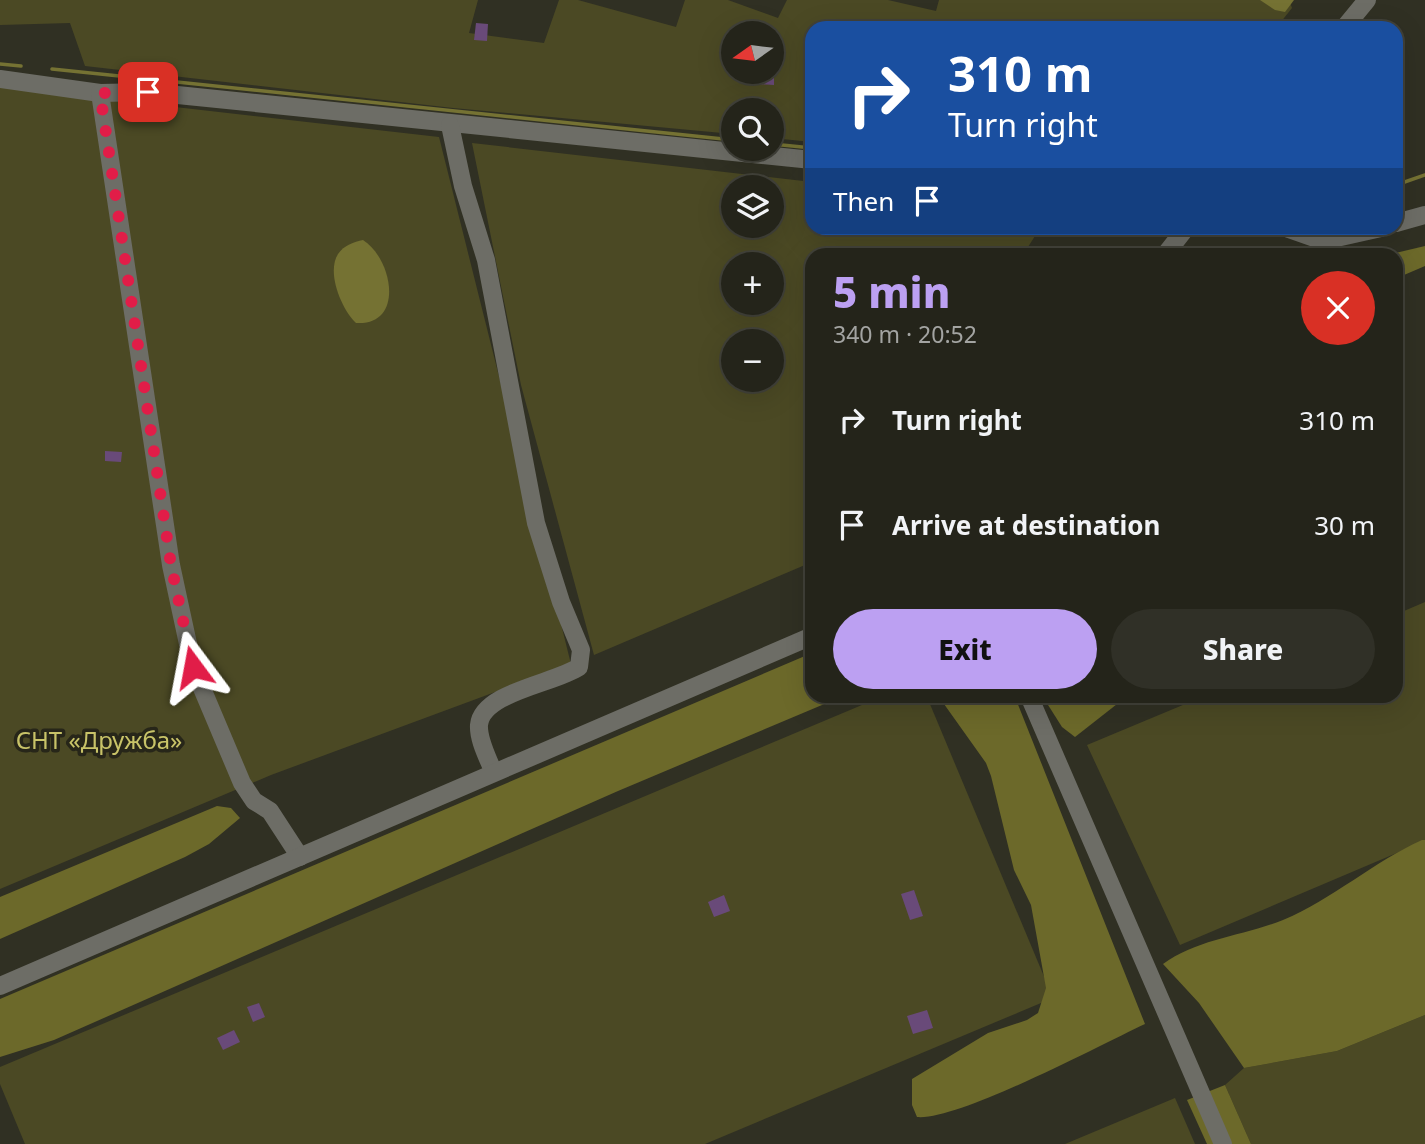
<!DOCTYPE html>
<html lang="en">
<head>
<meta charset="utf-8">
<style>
	:root { --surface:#24241a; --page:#303027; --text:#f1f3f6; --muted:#a3a4a2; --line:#414139; --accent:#bca0f2 }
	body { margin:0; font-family:"Noto Sans",sans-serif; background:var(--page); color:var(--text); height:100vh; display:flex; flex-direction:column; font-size:26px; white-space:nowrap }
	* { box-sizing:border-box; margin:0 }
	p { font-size:23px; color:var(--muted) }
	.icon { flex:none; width:38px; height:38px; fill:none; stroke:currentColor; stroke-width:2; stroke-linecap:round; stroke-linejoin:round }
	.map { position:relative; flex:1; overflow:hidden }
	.side { position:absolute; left:805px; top:248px; width:598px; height:455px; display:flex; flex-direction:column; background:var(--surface); border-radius:21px; box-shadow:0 7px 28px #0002,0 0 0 2px var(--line) }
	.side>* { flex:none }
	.banner { position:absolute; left:805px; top:21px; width:598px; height:214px; border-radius:21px; box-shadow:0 7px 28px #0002,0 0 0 2px var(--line); background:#1a4fa0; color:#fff; overflow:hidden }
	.needle { width:46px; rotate:256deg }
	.tools { position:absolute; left:721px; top:21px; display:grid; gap:14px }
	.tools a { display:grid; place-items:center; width:63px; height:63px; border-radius:50%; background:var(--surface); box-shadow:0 7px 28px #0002,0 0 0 2px var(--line); font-size:35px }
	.pin { position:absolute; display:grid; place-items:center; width:60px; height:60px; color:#fff; margin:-30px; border-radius:14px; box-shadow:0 4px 10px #0006 }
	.me { position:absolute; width:77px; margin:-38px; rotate:347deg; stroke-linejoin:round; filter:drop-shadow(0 0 5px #0008) }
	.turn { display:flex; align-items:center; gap:24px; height:147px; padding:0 28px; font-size:32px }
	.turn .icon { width:91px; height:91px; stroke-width:2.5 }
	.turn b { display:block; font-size:49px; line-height:60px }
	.then { display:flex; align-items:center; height:66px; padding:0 28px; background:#0003; gap:14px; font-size:26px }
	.round { display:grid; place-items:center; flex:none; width:74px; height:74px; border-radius:37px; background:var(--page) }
	.summary { display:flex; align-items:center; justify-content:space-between; height:119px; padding:0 28px }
	h1 { font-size:42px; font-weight:800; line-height:52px; color:var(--accent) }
	.button { display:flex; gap:14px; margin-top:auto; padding:14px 28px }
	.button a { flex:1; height:80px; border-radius:42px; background:var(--accent); color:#111; font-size:28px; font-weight:800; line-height:80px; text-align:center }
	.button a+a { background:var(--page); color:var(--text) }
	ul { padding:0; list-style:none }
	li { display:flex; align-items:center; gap:21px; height:105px; padding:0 28px }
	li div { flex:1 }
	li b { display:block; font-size:26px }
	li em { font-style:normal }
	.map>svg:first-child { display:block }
	.green { fill:#4b4924; fill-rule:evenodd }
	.forest { fill:#6c692a }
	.water { fill:#757233 }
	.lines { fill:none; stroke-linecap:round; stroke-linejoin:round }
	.stream { stroke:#757233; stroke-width:3.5 }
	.building { fill:#694a79 }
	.minor { stroke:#6d6d66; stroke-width:18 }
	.route { stroke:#e11d48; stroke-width:12; stroke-dasharray:0 21.6 }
	.labels { text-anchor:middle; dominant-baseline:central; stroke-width:7; stroke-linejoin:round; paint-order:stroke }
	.park-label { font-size:24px; fill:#c8c368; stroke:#272619 }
</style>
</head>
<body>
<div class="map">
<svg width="1425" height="1144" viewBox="0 0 1425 1144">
	<rect width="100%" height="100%" fill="#303023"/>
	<g class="green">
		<path d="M0,0H478L469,33L544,43L559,0H578L676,27L685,0H728L778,18L787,0H888L936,11L939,0H1289L1292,8L1276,28H812V142L772,138V110H733V134L453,108L85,66L70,23L0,25ZM733,33H772V72H733Z"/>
		<polygon points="0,87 439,137 571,664 271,775 0,889"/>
		<path d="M472,143L812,182V228H1040L1023,255L812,256V562L594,655L521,385ZM772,187V226H733V187ZM772,264V303H733V264ZM772,341V380H733V341Z"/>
		<polygon points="1425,602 1425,841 1180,945 1087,745 1202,697 1396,696 1397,614"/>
		<polygon points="881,697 927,697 1053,998 705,1144 25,1144 0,1084 0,1067"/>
		<polygon points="1425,1015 1425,1144 1251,1144 1225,1085 1244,1068 1337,1051"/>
		<polygon points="1175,1098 1195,1144 1065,1144"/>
	</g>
	<g class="forest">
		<polygon points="1425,246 1425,266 1397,278 1396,256 1387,255"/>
		<polygon points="812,653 812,696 841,697 618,791 54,1040 0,1057 0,999"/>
		<path d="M939,697H1015L1145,1024C1100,1045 958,1121 917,1117L912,1105V1079L988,1033L1027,1020L1038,1013L1046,988L1031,905L1014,870L991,776L986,763Z"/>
		<polygon points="1043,697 1126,697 1075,737 1062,727"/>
		<polygon points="217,806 231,808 240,818 209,844 185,857 0,939 0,897"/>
		<path d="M1422,840H1425V1015L1337,1051L1244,1068L1199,1003L1163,964C1197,939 1243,936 1283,920C1333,899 1373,862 1422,840Z"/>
		<polygon points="1225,1085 1251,1144 1207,1144 1187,1100"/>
	</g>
	<g class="water">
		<polygon points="1260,0 1294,0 1285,12 1275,10"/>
		<path d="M363,240C393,259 405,326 356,323C342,310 326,273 338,254C344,245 354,242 363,240Z"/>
	</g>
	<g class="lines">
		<g class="stream">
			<polyline points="0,64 21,66"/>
			<polyline points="52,69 733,140"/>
			<polyline points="772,144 812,148"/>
			<polyline points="1396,185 1425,175"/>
		</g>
	</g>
	<g class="building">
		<polygon points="476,23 488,24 487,41 474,40"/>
		<polygon points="757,72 774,72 774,85 756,84"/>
		<polygon points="105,451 122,452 121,462 105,461"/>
		<polygon points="914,890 923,916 910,920 901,894"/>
		<polygon points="724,895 730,911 714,917 708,902"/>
		<polygon points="259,1003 265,1017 253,1022 247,1007"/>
		<polygon points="927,1010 933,1028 913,1034 907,1016"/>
		<polygon points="234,1030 240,1042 223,1050 217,1038"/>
	</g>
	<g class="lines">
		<g class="minor">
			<polyline points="1344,28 1367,0"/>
			<polyline points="0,79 100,93 148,92 812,160"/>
			<polyline points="100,93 171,565 193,667 242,783 254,801 270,811 300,857"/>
			<path d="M450,125L463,186L486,260L536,523L561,602L581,650L579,667C556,683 482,692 479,725C478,740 488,758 493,771"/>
			<polyline points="1396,223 1425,215"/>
			<polyline points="1286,228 1323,241 1381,228"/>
			<polyline points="1164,256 1186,228"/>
			<polyline points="1029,696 1223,1144"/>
			<polyline points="0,986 812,636"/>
		</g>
	</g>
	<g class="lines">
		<polyline class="route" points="148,92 100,93 171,565 193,667"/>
	</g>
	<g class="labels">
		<g class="park-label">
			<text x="99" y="739">СНТ «Дружба»</text>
		</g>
	</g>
</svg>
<div class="tools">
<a><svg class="needle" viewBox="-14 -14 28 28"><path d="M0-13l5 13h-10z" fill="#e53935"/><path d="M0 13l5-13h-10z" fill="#a3a4a2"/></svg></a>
<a><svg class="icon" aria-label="search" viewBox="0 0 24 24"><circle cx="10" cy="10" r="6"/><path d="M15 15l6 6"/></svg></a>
<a><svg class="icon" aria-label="layers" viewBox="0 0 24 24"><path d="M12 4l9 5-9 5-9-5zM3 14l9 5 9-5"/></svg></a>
<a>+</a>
<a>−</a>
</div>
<div class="pin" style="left:148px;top:92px;background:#d93025"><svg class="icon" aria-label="arrive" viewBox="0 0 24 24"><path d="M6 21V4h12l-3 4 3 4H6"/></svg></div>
<svg class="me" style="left:193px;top:667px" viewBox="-20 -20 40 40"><path d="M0-17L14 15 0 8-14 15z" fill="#e11d48" stroke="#fff" stroke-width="4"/></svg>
<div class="banner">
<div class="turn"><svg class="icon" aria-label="right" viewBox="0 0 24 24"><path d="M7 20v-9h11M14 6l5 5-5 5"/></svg><div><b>310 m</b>Turn right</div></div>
<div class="then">Then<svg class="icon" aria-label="arrive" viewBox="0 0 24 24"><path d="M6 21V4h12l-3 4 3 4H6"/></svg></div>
</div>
<section class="side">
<div class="summary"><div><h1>5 min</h1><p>340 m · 20:52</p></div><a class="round" style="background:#d93025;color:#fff"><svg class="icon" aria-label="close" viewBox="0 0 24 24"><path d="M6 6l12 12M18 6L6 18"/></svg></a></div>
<ul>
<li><svg class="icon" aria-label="right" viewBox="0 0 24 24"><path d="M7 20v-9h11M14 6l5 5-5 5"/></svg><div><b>Turn right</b></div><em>310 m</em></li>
<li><svg class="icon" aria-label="arrive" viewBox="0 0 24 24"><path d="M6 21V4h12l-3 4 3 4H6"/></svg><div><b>Arrive at destination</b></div><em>30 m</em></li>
</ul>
<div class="button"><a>Exit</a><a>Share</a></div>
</section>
</div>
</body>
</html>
